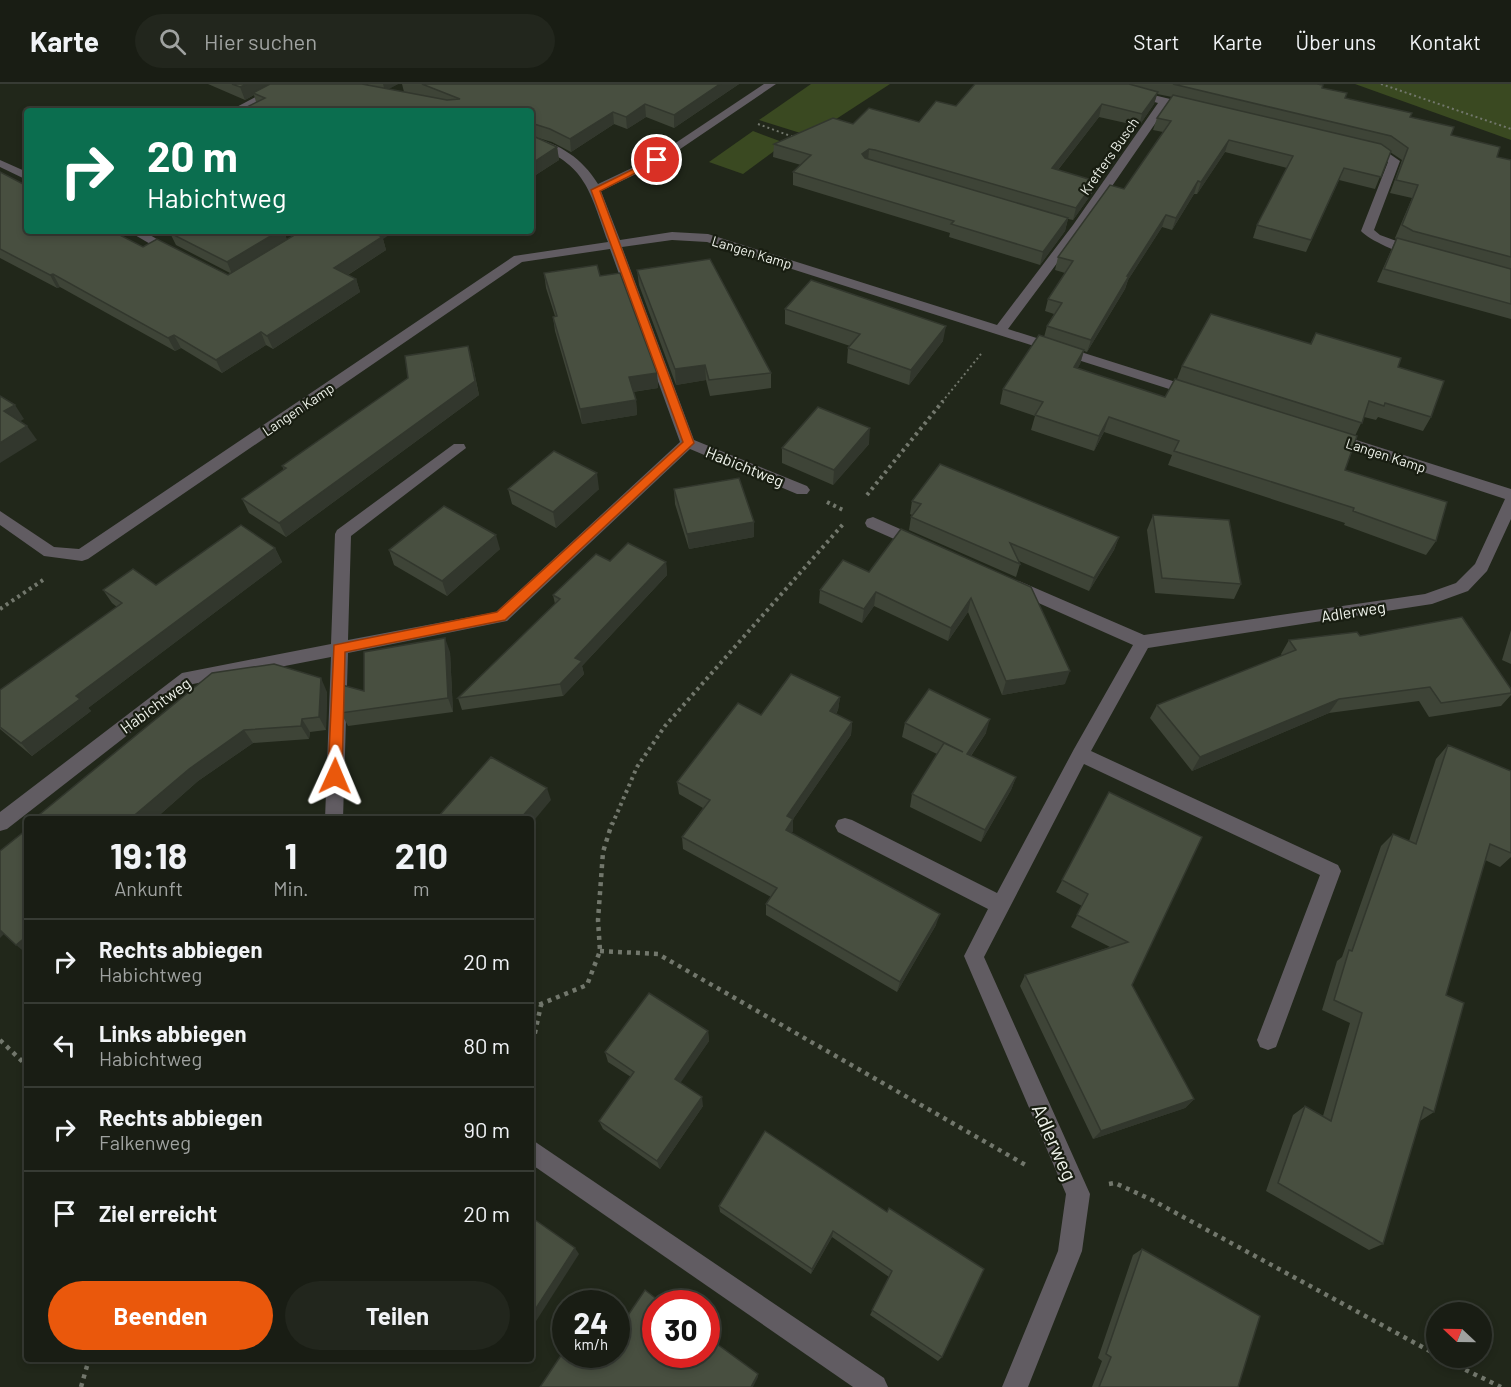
<!DOCTYPE html>
<html lang="de">
<head>
<meta charset="utf-8">
<style>
	:root { --surface:#191d14; --page:#22261d; --text:#f1f3f6; --muted:#9fa2a0; --line:#373b34; --accent:#ea580c }
	body { margin:0; font-family:Barlow,sans-serif; background:var(--page); color:var(--text); height:100vh; display:flex; flex-direction:column; font-size:22px; white-space:nowrap }
	* { box-sizing:border-box; margin:0 }
	p { font-size:20px; color:var(--muted) }
	.icon { flex:none; width:33px; height:33px; fill:none; stroke:currentColor; stroke-width:2; stroke-linecap:round; stroke-linejoin:round }
	.map { position:relative; flex:1; overflow:hidden }
	.sheet { position:absolute; left:24px; top:732px; width:510px; height:546px; display:flex; flex-direction:column; background:var(--surface); border-radius:6px; box-shadow:0 3px 9px #0003,0 0 0 2px var(--line) }
	.sheet>* { flex:none }
	.hud { position:absolute; left:24px; top:24px; width:510px; height:126px; border-radius:6px; box-shadow:0 3px 9px #0003,0 0 0 2px var(--line); background:#0b6e4f; color:#fff; overflow:hidden }
	.needle { width:39px; rotate:292deg }
	.controls { position:absolute; left:1426px; top:1218px; display:grid; gap:12px }
	.controls a { display:grid; place-items:center; width:66px; height:66px; border-radius:50%; background:var(--surface); box-shadow:0 3px 9px #0003,0 0 0 2px var(--line); font-size:30px }
	.speed { position:absolute; left:552px; top:1206px; display:flex; gap:12px; font-size:30px; font-weight:700; text-align:center }
	.speed>* { display:grid; place-content:center; width:78px; height:78px; border-radius:50%; background:var(--surface); box-shadow:0 3px 9px #0003,0 0 0 2px var(--line); line-height:1 }
	.speed small { font-size:15px; font-weight:400 }
	.speed .limit { border:9px solid #d22; background:#fff; color:#111 }
	.pin { position:absolute; display:grid; place-items:center; width:51px; height:51px; color:#fff; margin:-26px; border:3px solid #fff; border-radius:50%; box-shadow:0 2px 6px #0007 }
	.me { position:absolute; width:66px; margin:-33px; rotate:1deg; stroke-linejoin:round; filter:drop-shadow(0 0 4px #0008) }
	.turn { display:flex; align-items:center; gap:21px; height:126px; padding:0 24px; font-size:27px }
	.turn .icon { width:78px; height:78px; stroke-width:2.5 }
	.turn b { display:block; font-size:42px; line-height:51px }
	.eta { display:flex; justify-content:space-evenly; align-items:center; height:102px; text-align:center }
	.eta b { font-size:36px; font-weight:700; line-height:42px }
	.cta { display:flex; gap:12px; margin-top:auto; padding:12px 24px }
	.cta a { flex:1; height:69px; border-radius:36px; background:var(--accent); color:#fff; font-size:24px; font-weight:700; line-height:69px; text-align:center }
	.cta a+a { background:var(--page); color:var(--text) }
	ul { padding:0; list-style:none }
	li { display:flex; align-items:center; gap:18px; height:84px; padding:0 24px; border-top:2px solid var(--line) }
	li div { flex:1 }
	li b { display:block; font-size:22px }
	li em { font-style:normal }
	header { display:flex; align-items:center; gap:36px; box-sizing:border-box; height:84px; padding:0 30px; background:var(--surface); border-bottom:2px solid var(--line) }
	header strong { font-size:28px }
	nav { display:flex; gap:33px; margin-inline-start:auto; font-size:21px }
	.search { width:420px; height:54px; background:var(--page); display:flex; align-items:center; gap:15px; box-sizing:border-box; padding:0 21px; border-radius:33px; color:var(--muted); font-size:22px }
	.map>svg:first-child { display:block }
	.green { fill:#3a4921 }
	.lines { fill:none; stroke-linecap:round; stroke-linejoin:round }
	.path-far2 { stroke:#72776c; stroke-width:2; stroke-dasharray:2 3; stroke-linecap:butt }
	.path-far1 { stroke:#72776c; stroke-width:4; stroke-dasharray:3 4; stroke-linecap:butt }
	.path { stroke:#72776c; stroke-width:4.5; stroke-dasharray:4 5; stroke-linecap:butt }
	.minor { fill:#615c62; fill-rule:evenodd }
	.wall { fill:#3e4437 }
	.shaded-wall { fill:#32372d }
	.building { fill:#484f40; stroke:#32372d; stroke-width:1.5 }
	.route { fill:#ea580c; stroke:#983908; stroke-width:1.5 }
	.labels { text-anchor:middle; dominant-baseline:central; stroke-width:4.5; stroke-linejoin:round; paint-order:stroke }
	.far-street-label { font-size:14px; fill:#edf1e9; stroke:#181d11 }
	.street-label { font-size:16px; fill:#edf1e9; stroke:#181d11 }
	.near-street-label { font-size:20px; fill:#edf1e9; stroke:#181d11 }
</style>
</head>
<body>
<header>
<strong>Karte</strong>
<div class="search"><svg class="icon" aria-label="search" viewBox="0 0 24 24"><circle cx="10" cy="10" r="6"/><path d="M15 15l6 6"/></svg>Hier suchen</div>
<nav><a>Start</a><a>Karte</a><a>Über uns</a><a>Kontakt</a></nav>
</header>
<div class="map">
<svg width="1511" height="1303" viewBox="0 0 1511 1303">
	<rect width="100%" height="100%" fill="#21271a"/>
	<g class="green">
		<polygon points="811,0 890,0 810,52 759,36"/>
		<polygon points="1355,0 1511,0 1511,56"/>
		<polygon points="753,47 785,59 743,90 709,78"/>
	</g>
	<g class="lines">
		<g class="path-far2">
			<polyline points="1381,0 1511,45"/>
			<polyline points="758,40 796,54"/>
			<polyline points="942,318 981,270"/>
		</g>
		<g class="path-far1">
			<polyline points="867,411 943,317"/>
			<polyline points="827,418 845,427"/>
			<polyline points="0,525 43,496"/>
			<polyline points="612,741 637,683 665,642 845,438"/>
		</g>
		<g class="path">
			<polyline points="600,867 658,870 1029,1083"/>
			<polyline points="531,924 587,901 600,867 598,836 603,768 612,739"/>
			<polyline points="0,956 27,982"/>
			<polyline points="531,967 541,921"/>
			<polyline points="1109,1100 1115,1099 1152,1116 1437,1271"/>
			<polyline points="1441,1274 1501,1303"/>
			<polyline points="81,1303 89,1275"/>
		</g>
		<g class="minor">
			<polygon points="280,0 293,0 243,27 229,27"/>
			<path d="M764,0H776L661,78L601,107L620,156L672,148L708,150L997,241L1073,141L1158,19L1089,0H1108L1195,21V25L1168,21L1081,147L1008,245L1198,305L1200,308L1198,311H1188L707,158L672,156L622,163L694,356L807,402L810,406L807,410H797L690,365L507,537L348,569L343,735H325L331,573L193,600L7,745L0,747V728L182,589L331,560L335,450L337,446L454,360H464L466,364L351,452L348,556L496,528L680,358L610,165L522,178L88,475L82,477L44,472L0,441V427L54,463L79,465L514,172L608,158C589,106 587,81 531,60V53C560,60 582,74 598,100L653,74Z"/>
			<path d="M1366,62L1384,66L1400,77L1374,146L1380,151L1421,166L1423,169L1421,172C1408,174 1370,157 1361,147L1388,78L1376,71L1362,67L1360,65Z"/>
			<polygon points="0,76 27,88 27,96 0,83"/>
			<polygon points="128,147 143,147 181,169 179,172 171,172"/>
			<polygon points="1331,348 1511,405 1511,435 1487,487 1468,507 1432,520 1148,564 1091,667 1338,781 1341,787 1276,963 1268,966 1260,963 1257,956 1320,791 1084,680 984,873 1090,1110 1082,1167 1028,1303 1002,1303 1058,1167 1066,1110 964,872 988,825 838,748 835,742 838,736 845,734 852,736 997,809 1074,665 1133,561 1007,505 1005,501 1007,497 1019,497 1144,551 1425,510 1456,499 1475,480 1505,415 1326,356 1324,353"/>
			<polygon points="873,433 925,456 927,460 925,464 919,466 867,443 865,439 867,435"/>
			<polygon points="531,1055 884,1294 888,1303 853,1303 531,1080"/>
		</g>
	</g>
	<g class="wall">
		<polygon points="208,0 362,0 371,2 366,0 398,0 388,5 404,8 402,0 739,0 674,44 646,33 627,45 614,40 571,68 552,58 535,53 557,63 559,76 531,94 531,27 249,27 247,23 256,18 254,11 245,16"/>
		<polygon points="975,0 1317,0 1322,4 1345,14 1410,33 1497,73 1511,76 1511,235 1377,198 1396,155 1395,154 1412,114 1390,109 1402,76 1390,68 1375,105 1339,96 1306,168 1253,154 1257,141 1287,84 1225,68 1197,110 1194,110 1172,146 1162,143 1128,196 1125,205 1087,268 1084,267 1080,280 1077,285 1165,313 1177,295 1182,282 1310,260 1316,249 1398,283 1431,333 1423,347 1378,333 1376,336 1364,333 1355,352 1345,386 1436,457 1426,471 1344,441 1345,439 1168,381 1172,371 1104,348 1094,367 1031,346 1035,332 1000,320 1003,305 1044,253 1047,242 1054,230 1045,227 1048,215 1065,189 1055,186 1058,173 1124,105 1163,48 1153,46 1157,34 1172,13 1157,10 1154,20 1139,42 1099,33 1058,86 1095,97 1092,109 1073,136 1068,135 1065,147 1040,181 949,153 950,149 793,101 793,88 801,81 773,73 774,60 853,40 919,38 956,22"/>
		<polygon points="0,88 143,163 228,191 230,189 176,161 170,149 174,147 284,147 287,156 299,151 383,155 386,166 348,191 356,195 360,208 273,265 266,261 222,289 181,264 175,267 60,203 57,204 0,174"/>
		<polygon points="637,186 771,289 771,304 710,312 706,296 676,301 639,201"/>
		<polygon points="544,189 600,192 657,289 658,304 633,308 636,316 637,331 582,340 555,247 553,233 555,232 546,204"/>
		<polygon points="785,225 943,257 909,301 847,279 848,264 850,262 785,240"/>
		<polygon points="472,277 479,311 286,453 249,429 242,415 284,386 282,382"/>
		<polygon points="869,360 833,401 782,379 782,364"/>
		<polygon points="508,405 599,405 556,444 512,420"/>
		<polygon points="674,405 754,453 689,465 675,420"/>
		<polygon points="912,417 1119,453 1114,466 1089,507 1019,477 1020,480 1016,493 909,446 911,433 912,431 910,430"/>
		<polygon points="1153,431 1241,500 1234,515 1155,509 1147,446"/>
		<polygon points="901,445 1065,600 1002,611 968,528 948,557 874,522 862,539 819,519 820,506 869,488"/>
		<polygon points="275,464 282,478 88,624 91,627 32,672 0,645 0,606 117,523 112,519 103,506 156,501"/>
		<polygon points="500,465 447,512 394,481 389,466"/>
		<polygon points="610,477 666,478 667,491 582,582 584,590 563,612 462,626 458,614 555,520 553,511"/>
		<polygon points="1511,546 1511,580 1502,576"/>
		<polygon points="1360,552 1511,605 1511,611 1501,622 1429,633 1419,617 1329,629 1192,687 1150,634 1157,621 1282,572 1281,570 1289,556"/>
		<polygon points="450,568 453,628 348,642 341,629 364,607"/>
		<polygon points="327,608 326,646 310,648 309,655 253,659 198,697 155,735 34,735"/>
		<polygon points="840,613 838,626 836,630 852,638 851,651 793,735 793,747 791,749 936,841 897,908 766,831 766,820 771,813 683,765 682,753 703,724 679,710 677,698 761,631"/>
		<polygon points="905,639 986,649 971,672 1016,693 1011,706 981,758 910,723 912,710 937,670 902,653"/>
		<polygon points="1448,661 1511,687 1511,773 1500,783 1485,776 1446,911 1434,1028 1420,1037 1383,1160 1369,1166 1266,1107 1293,1031 1305,1022 1323,1032 1350,939 1322,926 1337,877 1342,873 1381,762 1393,750 1409,757 1436,675"/>
		<polygon points="1109,708 1132,901 1194,1015 1185,1024 1093,1055 1020,902 1025,891 1110,863 1071,843 1082,822 1056,808"/>
		<polygon points="708,947 709,957 680,998 703,1022 660,1085 603,1045 599,1037 631,993 608,978 605,968"/>
		<polygon points="719,1122 887,1128 942,1273 938,1277 870,1231 889,1193 832,1153 811,1190 720,1128"/>
		<polygon points="1142,1165 1238,1303 1092,1303 1102,1277 1098,1274 1133,1171"/>
	</g>
	<g class="shaded-wall">
		<polygon points="247,0 275,0 253,9 254,11 245,16 240,3"/>
		<polygon points="383,0 398,0 385,7"/>
		<polygon points="720,0 739,0 674,44 674,31"/>
		<polygon points="1158,8 1154,20 1139,42 1142,30"/>
		<polygon points="645,20 646,33 627,45 626,33"/>
		<polygon points="1102,20 1099,33 1049,97 1052,84"/>
		<polygon points="613,28 614,40 571,68 570,55"/>
		<polygon points="1229,56 1225,68 1197,110 1201,98"/>
		<polygon points="557,63 559,76 531,94 531,80"/>
		<polygon points="869,65 868,78 862,70"/>
		<polygon points="1095,97 1092,109 1073,136 1076,124"/>
		<polygon points="1198,97 1194,110 1172,146 1176,134"/>
		<polygon points="1166,131 1162,143 1128,196 1125,205 1087,268 1091,256 1127,192"/>
		<polygon points="1068,134 1065,147 1040,181 1043,168"/>
		<polygon points="279,147 284,147 287,157 232,190 227,178"/>
		<polygon points="370,147 395,147 383,155 386,166 338,197 334,184"/>
		<polygon points="53,190 60,203 57,204 50,191"/>
		<polygon points="356,195 360,208 273,265 267,252"/>
		<polygon points="946,242 943,257 909,301 911,286"/>
		<polygon points="261,248 266,261 222,289 216,276"/>
		<polygon points="174,251 181,264 175,267 168,254"/>
		<polygon points="468,262 479,311 286,453 279,439"/>
		<polygon points="1084,266 1080,280 1069,298 1074,283"/>
		<polygon points="705,281 706,296 676,301 675,285"/>
		<polygon points="657,289 658,304 631,308 629,293"/>
		<polygon points="636,316 637,331 582,340 580,325"/>
		<polygon points="15,321 24,335 14,341 4,327"/>
		<polygon points="1109,333 1104,348 1094,367 1099,352"/>
		<polygon points="27,342 37,356 0,379 0,359"/>
		<polygon points="870,344 869,360 833,401 834,386"/>
		<polygon points="597,389 599,405 556,444 553,428"/>
		<polygon points="754,438 754,453 689,465 687,450"/>
		<polygon points="496,451 500,465 447,512 442,497"/>
		<polygon points="1119,453 1114,466 1089,507 1094,494"/>
		<polygon points="275,464 282,478 88,624 91,627 32,672 21,659 76,612"/>
		<polygon points="666,478 667,491 582,582 584,590 563,612 560,600 575,574"/>
		<polygon points="876,508 874,522 862,539 864,525"/>
		<polygon points="971,514 968,528 948,557 951,544"/>
		<polygon points="445,554 450,568 453,628 448,614"/>
		<polygon points="1070,587 1065,600 1002,611 1006,597"/>
		<polygon points="321,594 327,608 326,646 319,633"/>
		<polygon points="840,613 838,626 829,640 830,627"/>
		<polygon points="1339,615 1329,629 1192,687 1200,673"/>
		<polygon points="302,635 310,648 309,655 301,642"/>
		<polygon points="990,635 986,649 963,683 967,670"/>
		<polygon points="852,638 851,651 787,744 787,732"/>
		<polygon points="244,646 253,659 198,697 155,735 130,735 189,685"/>
		<polygon points="1016,693 1011,706 981,758 985,746"/>
		<polygon points="547,704 551,716 531,740 531,735 520,735"/>
		<polygon points="793,735 793,747 785,758 786,746"/>
		<polygon points="940,830 936,841 897,908 900,898"/>
		<polygon points="0,845 5,849 0,854"/>
		<polygon points="27,852 27,870 16,861"/>
		<polygon points="708,947 709,957 677,1004 675,995"/>
		<polygon points="702,1013 703,1022 660,1085 657,1077"/>
		<polygon points="1194,1015 1185,1024 1093,1055 1101,1047"/>
		<polygon points="833,1147 832,1153 811,1190 812,1185"/>
		<polygon points="575,1164 579,1170 531,1245 531,1232"/>
		<polygon points="758,1290 758,1293 753,1303 751,1303"/>
	</g>
	<g class="building">
		<polygon points="232,0 247,0 240,3"/>
		<polygon points="270,0 362,0 447,16 460,15 422,0 720,0 674,31 645,20 626,33 613,28 570,55 550,45 531,39 531,27 329,27 323,24 318,27 256,27 247,23 265,14 253,9"/>
		<polygon points="975,0 1129,0 1158,8 1142,30 1102,20 1052,84 1095,97 1076,124 875,66 869,65 862,70 865,74 1068,134 1043,168 951,140 954,137 793,88 811,71 774,60 833,34 853,40 869,24 919,38 936,17 956,22"/>
		<polygon points="1173,0 1317,0 1323,1 1322,4 1347,9 1345,14 1412,29 1410,33 1454,43 1451,51 1500,63 1497,73 1511,76 1511,173 1413,147 1402,141 1418,101 1396,96 1408,64 1391,52"/>
		<polygon points="1173,11 1381,60 1391,67 1381,93 1344,84 1311,156 1257,141 1293,72 1229,56 1201,98 1198,97 1176,134 1166,131 1127,192 1129,192 1091,256 1047,242 1062,219 1048,215 1073,177 1058,173 1110,101 1124,105 1171,37 1157,34"/>
		<polygon points="531,51 557,63 531,80"/>
		<polygon points="0,88 27,102 27,147 112,147 143,163 157,155 228,191 296,150 299,151 305,147 371,147 382,153 334,184 356,195 267,252 261,248 216,276 174,251 168,254 53,190 50,191 0,165"/>
		<polygon points="174,147 279,147 227,178 170,149"/>
		<polygon points="1397,154 1511,185 1511,220 1384,185"/>
		<polygon points="710,175 771,289 709,296 705,281 675,285 637,186"/>
		<polygon points="597,181 600,192 620,189 657,289 629,293 636,316 580,325 553,233 557,232 544,189"/>
		<polygon points="811,196 946,242 911,286 848,264 860,250 785,225"/>
		<polygon points="1211,230 1311,260 1316,249 1401,274 1398,283 1444,297 1431,333 1385,319 1384,322 1369,317 1362,339 1182,282"/>
		<polygon points="1039,251 1084,266 1074,283 1165,313 1175,295 1357,352 1345,386 1447,418 1436,457 1353,427 1354,424 1174,367 1179,357 1109,333 1099,352 1035,331 1043,318 1003,305"/>
		<polygon points="468,262 475,297 279,439 242,415 286,384 282,382 408,294 405,272"/>
		<polygon points="0,312 15,321 4,327 27,342 0,359"/>
		<polygon points="818,323 870,344 834,386 782,364"/>
		<polygon points="554,367 597,389 553,428 508,405"/>
		<polygon points="940,380 1119,453 1094,494 1010,459 1020,480 911,433 921,420 912,417"/>
		<polygon points="739,394 754,438 687,450 674,405"/>
		<polygon points="444,422 496,451 442,497 389,466"/>
		<polygon points="1153,431 1229,436 1241,500 1162,494"/>
		<polygon points="241,441 275,464 76,612 80,615 21,659 0,643 0,606 122,519 103,506 133,485 156,501"/>
		<polygon points="901,445 1031,503 1070,587 1006,597 971,514 951,544 876,508 864,525 820,506 843,476 869,488"/>
		<polygon points="628,459 666,478 575,574 582,577 560,600 458,614 560,515 553,511 596,470 610,477"/>
		<polygon points="1462,533 1511,605 1511,609 1441,619 1430,603 1339,615 1200,673 1157,621 1296,566 1289,556 1357,548 1360,552"/>
		<polygon points="445,554 448,614 341,629 342,601 364,607 364,568"/>
		<polygon points="274,580 321,594 319,633 302,635 301,642 244,646 189,685 130,735 34,735 212,589"/>
		<polygon points="791,590 840,613 830,627 852,638 787,732 793,735 786,746 940,830 900,898 766,820 777,804 682,753 710,716 677,698 738,619 761,631"/>
		<polygon points="929,605 990,635 967,670 1016,693 985,746 912,710 944,659 963,668 905,639"/>
		<polygon points="1448,661 1511,687 1511,769 1490,760 1446,911 1464,919 1434,1028 1424,1023 1383,1160 1278,1099 1305,1022 1331,1037 1362,929 1334,916 1349,866 1352,867 1393,750 1416,760"/>
		<polygon points="491,673 547,704 520,735 440,735 438,733"/>
		<polygon points="1109,708 1202,753 1132,901 1194,1015 1101,1047 1025,891 1128,858 1077,831 1088,810 1062,796"/>
		<polygon points="27,741 27,852 16,861 0,846 0,767 26,746 23,744"/>
		<polygon points="649,909 708,947 675,995 702,1013 657,1077 599,1037 634,988 605,968"/>
		<polygon points="765,1047 887,1128 889,1124 984,1185 942,1273 872,1226 892,1187 833,1147 812,1185 719,1122"/>
		<polygon points="531,1133 575,1164 531,1232"/>
		<polygon points="1142,1165 1260,1232 1238,1303 1099,1303 1111,1273 1106,1270"/>
		<polygon points="645,1206 663,1220 656,1220 656,1270 706,1270 706,1252 758,1290 751,1303 540,1303 566,1264 566,1270 616,1270 616,1249"/>
	</g>
	<polygon class="route" points="654,75 661,76 600,107 694,359 505,536 345,568 342,692 340,696 330,696 328,692 334,561 497,528 683,358 591,106"/>
	<g class="labels">
		<g class="far-street-label">
			<text transform="translate(1109 72) rotate(-55)">Krefters Busch</text>
			<text transform="translate(752 168) rotate(17)">Langen Kamp</text>
			<text transform="translate(298 325) rotate(-34)">Langen Kamp</text>
			<text transform="translate(1386 371) rotate(18)">Langen Kamp</text>
		</g>
		<g class="street-label">
			<text transform="translate(745 382) rotate(22)">Habichtweg</text>
			<text transform="translate(1353 527) rotate(-9)">Adlerweg</text>
			<text transform="translate(155 621) rotate(-36)">Habichtweg</text>
		</g>
		<g class="near-street-label">
			<text transform="translate(1055 1058) rotate(66)">Adlerweg</text>
		</g>
	</g>
</svg>
<div class="controls">
<a><svg class="needle" viewBox="-14 -14 28 28"><path d="M0-13l5 13h-10z" fill="#e53935"/><path d="M0 13l5-13h-10z" fill="#9fa2a0"/></svg></a>
</div>
<div class="speed"><div>24<small>km/h</small></div><div class="limit">30</div></div>
<div class="pin" style="left:657px;top:76px;background:#d93025"><svg class="icon" aria-label="arrive" viewBox="0 0 24 24"><path d="M6 21V4h12l-3 4 3 4H6"/></svg></div>
<svg class="me" style="left:335px;top:692px" viewBox="-20 -20 40 40"><path d="M0-17L14 15 0 8-14 15z" fill="#ea580c" stroke="#fff" stroke-width="4"/></svg>
<div class="hud">
<div class="turn"><svg class="icon" aria-label="right" viewBox="0 0 24 24"><path d="M7 20v-9h11M14 6l5 5-5 5"/></svg><div><b>20 m</b>Habichtweg</div></div>
</div>
<section class="sheet">
<div class="eta">
<div><b>19:18</b><p>Ankunft</p></div>
<div><b>1</b><p>Min.</p></div>
<div><b>210</b><p>m</p></div>
</div>
<ul>
<li><svg class="icon" aria-label="right" viewBox="0 0 24 24"><path d="M7 20v-9h11M14 6l5 5-5 5"/></svg><div><b>Rechts abbiegen</b><p>Habichtweg</p></div><em>20 m</em></li>
<li><svg class="icon" aria-label="left" viewBox="0 0 24 24"><path d="M17 20v-9H6M10 6l-5 5 5 5"/></svg><div><b>Links abbiegen</b><p>Habichtweg</p></div><em>80 m</em></li>
<li><svg class="icon" aria-label="right" viewBox="0 0 24 24"><path d="M7 20v-9h11M14 6l5 5-5 5"/></svg><div><b>Rechts abbiegen</b><p>Falkenweg</p></div><em>90 m</em></li>
<li><svg class="icon" aria-label="arrive" viewBox="0 0 24 24"><path d="M6 21V4h12l-3 4 3 4H6"/></svg><div><b>Ziel erreicht</b></div><em>20 m</em></li>
</ul>
<div class="cta"><a>Beenden</a><a>Teilen</a></div>
</section>
</div>
</body>
</html>
